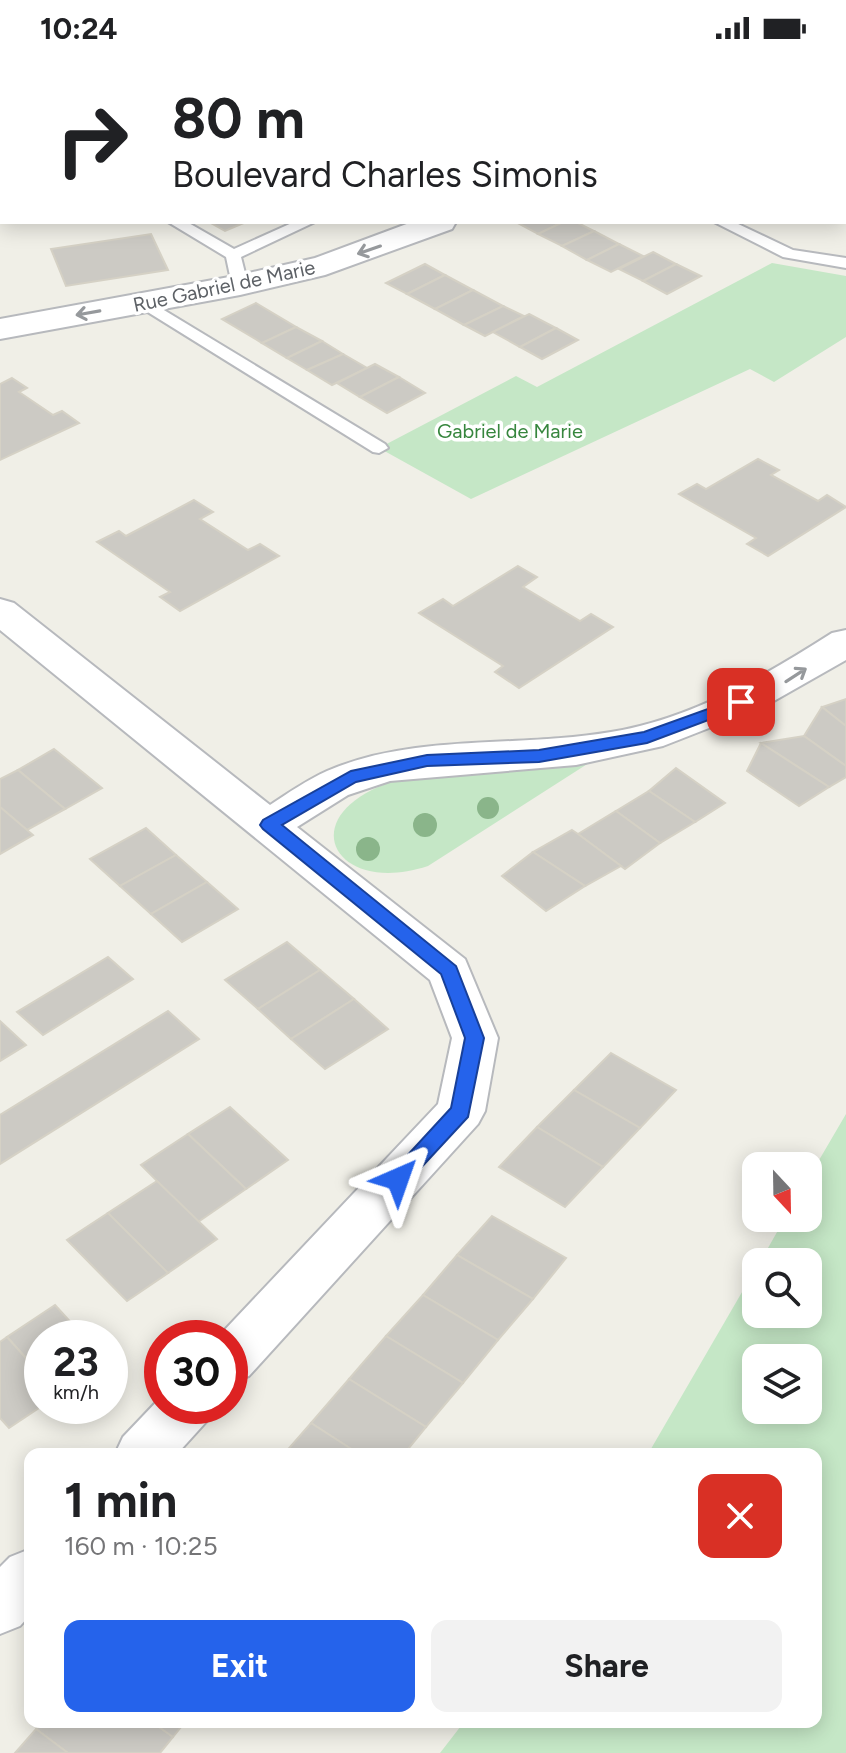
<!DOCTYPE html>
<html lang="en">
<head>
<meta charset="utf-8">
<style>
	:root { --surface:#fff; --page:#f2f2f2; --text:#202124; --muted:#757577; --accent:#2563eb }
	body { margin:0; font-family:Figtree,sans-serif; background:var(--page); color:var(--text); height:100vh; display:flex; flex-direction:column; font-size:30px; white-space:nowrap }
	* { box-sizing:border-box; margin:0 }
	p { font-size:26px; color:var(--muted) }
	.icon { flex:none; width:44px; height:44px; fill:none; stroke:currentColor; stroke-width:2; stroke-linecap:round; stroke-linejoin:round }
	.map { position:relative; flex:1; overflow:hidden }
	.side { position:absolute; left:24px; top:1392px; width:798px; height:280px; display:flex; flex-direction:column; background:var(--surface); border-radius:16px; box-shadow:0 4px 20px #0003 }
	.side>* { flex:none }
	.top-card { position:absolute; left:0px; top:0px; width:846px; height:168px; box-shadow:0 4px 20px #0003; background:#fff; color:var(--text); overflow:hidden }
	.needle { width:52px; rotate:158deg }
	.fabs { position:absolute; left:742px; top:1096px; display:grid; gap:16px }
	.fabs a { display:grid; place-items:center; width:80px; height:80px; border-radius:16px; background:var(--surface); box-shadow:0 4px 20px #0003; font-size:40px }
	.speed { position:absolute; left:24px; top:1264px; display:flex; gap:16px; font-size:40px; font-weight:700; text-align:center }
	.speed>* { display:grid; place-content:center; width:104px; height:104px; border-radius:50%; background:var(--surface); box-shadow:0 4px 20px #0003; line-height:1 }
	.speed small { font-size:20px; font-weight:400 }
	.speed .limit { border:12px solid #d22; background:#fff; color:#111 }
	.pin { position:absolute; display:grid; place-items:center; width:68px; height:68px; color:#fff; margin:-34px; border-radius:16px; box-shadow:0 4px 12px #0006 }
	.me { position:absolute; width:88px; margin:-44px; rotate:43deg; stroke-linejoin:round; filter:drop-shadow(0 0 6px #0008) }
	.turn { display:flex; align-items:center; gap:28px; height:168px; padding:0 40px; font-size:36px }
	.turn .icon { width:104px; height:104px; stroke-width:2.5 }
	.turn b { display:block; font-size:56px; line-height:68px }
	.round { display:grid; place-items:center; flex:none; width:84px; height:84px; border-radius:16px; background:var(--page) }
	.head { display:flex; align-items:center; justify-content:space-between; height:136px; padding:0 40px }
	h1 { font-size:48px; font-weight:700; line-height:60px }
	.cta { display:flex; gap:16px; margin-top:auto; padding:16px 40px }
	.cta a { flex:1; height:92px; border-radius:16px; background:var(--accent); color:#fff; font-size:32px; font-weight:700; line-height:92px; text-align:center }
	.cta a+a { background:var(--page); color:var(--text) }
	.status { display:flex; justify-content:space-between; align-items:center; height:56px; padding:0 40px; background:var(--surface); direction:ltr }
	.status svg { height:22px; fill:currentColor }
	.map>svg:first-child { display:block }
	.green { fill:#c5e7c6; fill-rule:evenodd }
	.building { fill:#cccac4; stroke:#d5d1c5; stroke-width:2 }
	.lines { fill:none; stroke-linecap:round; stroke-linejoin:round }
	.service-casing { stroke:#b7b9bd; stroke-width:4 }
	.minor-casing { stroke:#b7b9bd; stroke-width:4 }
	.service { fill:#fff; fill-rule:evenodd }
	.minor { fill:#fff; fill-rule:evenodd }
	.tree { fill:#8ab58a }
	.oneway { stroke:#96999c }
	.route { fill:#2563eb; stroke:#184099; stroke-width:2 }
	.labels { text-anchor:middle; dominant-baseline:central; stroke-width:7; stroke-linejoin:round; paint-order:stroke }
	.far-street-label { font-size:20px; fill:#5e6267; stroke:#fff }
	.far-park-label { font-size:20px; fill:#37863e; stroke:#fff }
</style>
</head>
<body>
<div class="status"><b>10:24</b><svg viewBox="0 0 49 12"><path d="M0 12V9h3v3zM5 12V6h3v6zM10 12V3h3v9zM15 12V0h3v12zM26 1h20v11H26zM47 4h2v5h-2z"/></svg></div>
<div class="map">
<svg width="846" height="1697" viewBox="0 0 846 1697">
	<rect width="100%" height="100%" fill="#f0efe7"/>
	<g class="green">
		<polygon points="772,207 846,220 846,281 774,326 750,313 471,443 379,392 516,320 537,331"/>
		<path d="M592,705L428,810C331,842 287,754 404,722Z"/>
		<path d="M846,1058V1697H440L464,1666H816V1398H648L756,1212V1258H808V1206H760L785,1162H808V1123ZM808,1302V1354H756V1302Z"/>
	</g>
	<g class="building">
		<polygon points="298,0 395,0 399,2 293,2"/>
		<polygon points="209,166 246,166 225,175"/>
		<polygon points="516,166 563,166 538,178"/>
		<polygon points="563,166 576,166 594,175 562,190 538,178"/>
		<polygon points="594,175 619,188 587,204 562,190"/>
		<polygon points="151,178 168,214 66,230 51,193"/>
		<polygon points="619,188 643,200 611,216 587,204"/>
		<polygon points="653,196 676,208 643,225 619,213"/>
		<polygon points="425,208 445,219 407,238 386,227"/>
		<polygon points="676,208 701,220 667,238 643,225"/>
		<polygon points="445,219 473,234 435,253 407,238"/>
		<polygon points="473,234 503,250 464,269 435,253"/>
		<polygon points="256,247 296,271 262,287 222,263"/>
		<polygon points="503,250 524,260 485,280 464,269"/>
		<polygon points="529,258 556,272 520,291 493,276"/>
		<polygon points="296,271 322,285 287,302 262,287"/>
		<polygon points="556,272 578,284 542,303 520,291"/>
		<polygon points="322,285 343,298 307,314 287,302"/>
		<polygon points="343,298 367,312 332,329 307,314"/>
		<polygon points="375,308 399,321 360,341 337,327"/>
		<polygon points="399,321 425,337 387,357 360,341"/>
		<polygon points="12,322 27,332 19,336 53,359 62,355 79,367 0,404 0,328"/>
		<polygon points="758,403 779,414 771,419 818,445 827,439 846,451 768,500 747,488 756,482 679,438 697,428 706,433"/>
		<polygon points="194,444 213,456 200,463 248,494 260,488 279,500 180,555 160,541 170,536 97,486 119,475 126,480"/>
		<polygon points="518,510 537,521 523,531 580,565 591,558 613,571 519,632 495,616 503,610 419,557 443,543 453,550"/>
		<polygon points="846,643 846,670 822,651"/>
		<polygon points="822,651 846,670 846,710 804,680"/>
		<polygon points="804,680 846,710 846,721 829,731 761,687"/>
		<polygon points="761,687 829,731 799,750 747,715"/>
		<polygon points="54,693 102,732 65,753 18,714"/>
		<polygon points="676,712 725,747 695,766 649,735"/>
		<polygon points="18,714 65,753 27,774 0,751 0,723"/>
		<polygon points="649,735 695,766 660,787 616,755"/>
		<polygon points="0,751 33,779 0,798"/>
		<polygon points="616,755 660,787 625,813 578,778"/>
		<polygon points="146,772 176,799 120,830 90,803"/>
		<polygon points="572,774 578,778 621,810 585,830 533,796"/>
		<polygon points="533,796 585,830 546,855 502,820"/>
		<polygon points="176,799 207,826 151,858 120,830"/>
		<polygon points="207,826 238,853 182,886 151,858"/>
		<polygon points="287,886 320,914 258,953 225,924"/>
		<polygon points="108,901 133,923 43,979 17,956"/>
		<polygon points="320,914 354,943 291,983 258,953"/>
		<polygon points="354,943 388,973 325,1013 291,983"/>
		<polygon points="168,955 199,983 0,1108 0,1059"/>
		<polygon points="0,965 26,989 0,1005"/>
		<polygon points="611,997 676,1034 640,1072 574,1034"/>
		<polygon points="574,1034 640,1072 603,1111 537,1071"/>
		<polygon points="230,1051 288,1104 246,1133 188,1078"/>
		<polygon points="537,1071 603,1111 565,1151 499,1111"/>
		<polygon points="188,1078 246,1133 198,1166 141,1109"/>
		<polygon points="157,1125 217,1183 168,1217 108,1157"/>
		<polygon points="108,1157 168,1217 127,1245 67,1184"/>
		<polygon points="492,1160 566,1202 533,1243 457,1199"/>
		<polygon points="457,1199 533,1243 498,1284 423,1239"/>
		<polygon points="423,1239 498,1284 463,1327 386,1280"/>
		<polygon points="55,1249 85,1282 42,1282 42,1320 7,1281"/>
		<polygon points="386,1280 463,1327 426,1371 349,1323"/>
		<polygon points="7,1281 42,1320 42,1350 9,1372 0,1362 0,1286"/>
		<polygon points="349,1323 426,1371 404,1398 359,1398 311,1367"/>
		<polygon points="311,1367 359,1398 284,1398"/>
		<polygon points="42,1666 152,1666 173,1681 160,1697 68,1697 36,1673"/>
		<polygon points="152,1666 185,1666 173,1681"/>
		<polygon points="36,1673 68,1697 15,1697"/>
	</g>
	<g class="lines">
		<g class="service-casing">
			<g id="service">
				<rect x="844" y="58" width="2" height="8"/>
				<polygon points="168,166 187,166 234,193 294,166 315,166 241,201 248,229 240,234 232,229 226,201"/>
				<polygon points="714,166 734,166 793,194 846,202 846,212 783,201"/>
				<polygon points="144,242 385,388 388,392 379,397 373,396 138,250 136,247"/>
			</g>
		</g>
		<g class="minor-casing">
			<g id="minor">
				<rect x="0" y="145" width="2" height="18"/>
				<polygon points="412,166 456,166 452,173 325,219 240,239 0,283 0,263 240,219 315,202"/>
				<path d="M0,543L14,547L270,749C288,737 307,724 327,715C415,677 518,692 611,676C691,663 765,620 832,577L846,574V604L765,650L663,690L576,709L390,725L348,739L297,771L465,903L498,982L485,1055L478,1068L249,1320L230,1326V1282H217L438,1048L452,982L430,924L0,574Z"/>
				<polygon points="162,1340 162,1350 214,1350 206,1366 177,1398 115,1398 123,1381"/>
				<polygon points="30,1493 30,1559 20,1570 0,1578 0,1511 10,1501"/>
			</g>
		</g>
		<use href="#service" class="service"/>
		<use href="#minor" class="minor"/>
	</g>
	<g class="tree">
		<circle cx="488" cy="752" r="11"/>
		<circle cx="425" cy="769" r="12"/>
		<circle cx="368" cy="793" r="12"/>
	</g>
	<defs><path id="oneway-shaft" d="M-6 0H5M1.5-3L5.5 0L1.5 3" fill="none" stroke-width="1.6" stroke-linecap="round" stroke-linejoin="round" transform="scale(2)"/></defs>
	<g class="oneway">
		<use href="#oneway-shaft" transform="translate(369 194) rotate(161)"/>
		<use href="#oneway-shaft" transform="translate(88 257) rotate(170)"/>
		<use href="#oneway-shaft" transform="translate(796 619) rotate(-33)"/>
	</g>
	<polygon class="route" points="741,641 749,646 746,650 647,687 539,706 427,710 356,726 282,769 456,910 484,982 468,1061 405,1129 391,1129 388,1123 391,1117 451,1052 465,982 441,918 263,773 260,769 263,764 351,715 427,699 539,694 644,676"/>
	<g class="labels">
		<g class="far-street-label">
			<text transform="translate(224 230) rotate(-12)">Rue Gabriel de Marie</text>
		</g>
		<g class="far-park-label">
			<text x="510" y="375">Gabriel de Marie</text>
		</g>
	</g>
</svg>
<div class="fabs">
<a><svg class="needle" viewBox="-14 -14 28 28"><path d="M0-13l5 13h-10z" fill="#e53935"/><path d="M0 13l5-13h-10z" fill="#757577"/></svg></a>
<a><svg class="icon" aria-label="search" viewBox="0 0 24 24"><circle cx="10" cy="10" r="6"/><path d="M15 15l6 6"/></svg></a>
<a><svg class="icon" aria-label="layers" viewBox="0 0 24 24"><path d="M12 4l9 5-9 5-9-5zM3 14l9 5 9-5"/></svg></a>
</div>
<div class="speed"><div>23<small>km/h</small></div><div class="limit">30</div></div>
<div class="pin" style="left:741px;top:646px;background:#d93025"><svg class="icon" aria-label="arrive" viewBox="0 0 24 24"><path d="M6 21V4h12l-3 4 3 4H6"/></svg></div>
<svg class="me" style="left:398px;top:1123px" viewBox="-20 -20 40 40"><path d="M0-17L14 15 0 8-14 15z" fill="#2563eb" stroke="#fff" stroke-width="4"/></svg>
<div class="top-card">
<div class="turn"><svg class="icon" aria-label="right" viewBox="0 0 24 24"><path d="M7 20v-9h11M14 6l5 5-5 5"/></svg><div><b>80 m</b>Boulevard Charles Simonis</div></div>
</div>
<section class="side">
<div class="head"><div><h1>1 min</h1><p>160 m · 10:25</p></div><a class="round" style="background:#d93025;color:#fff"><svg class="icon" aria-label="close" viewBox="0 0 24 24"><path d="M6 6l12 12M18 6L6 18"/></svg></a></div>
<div class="cta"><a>Exit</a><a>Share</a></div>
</section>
</div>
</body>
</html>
